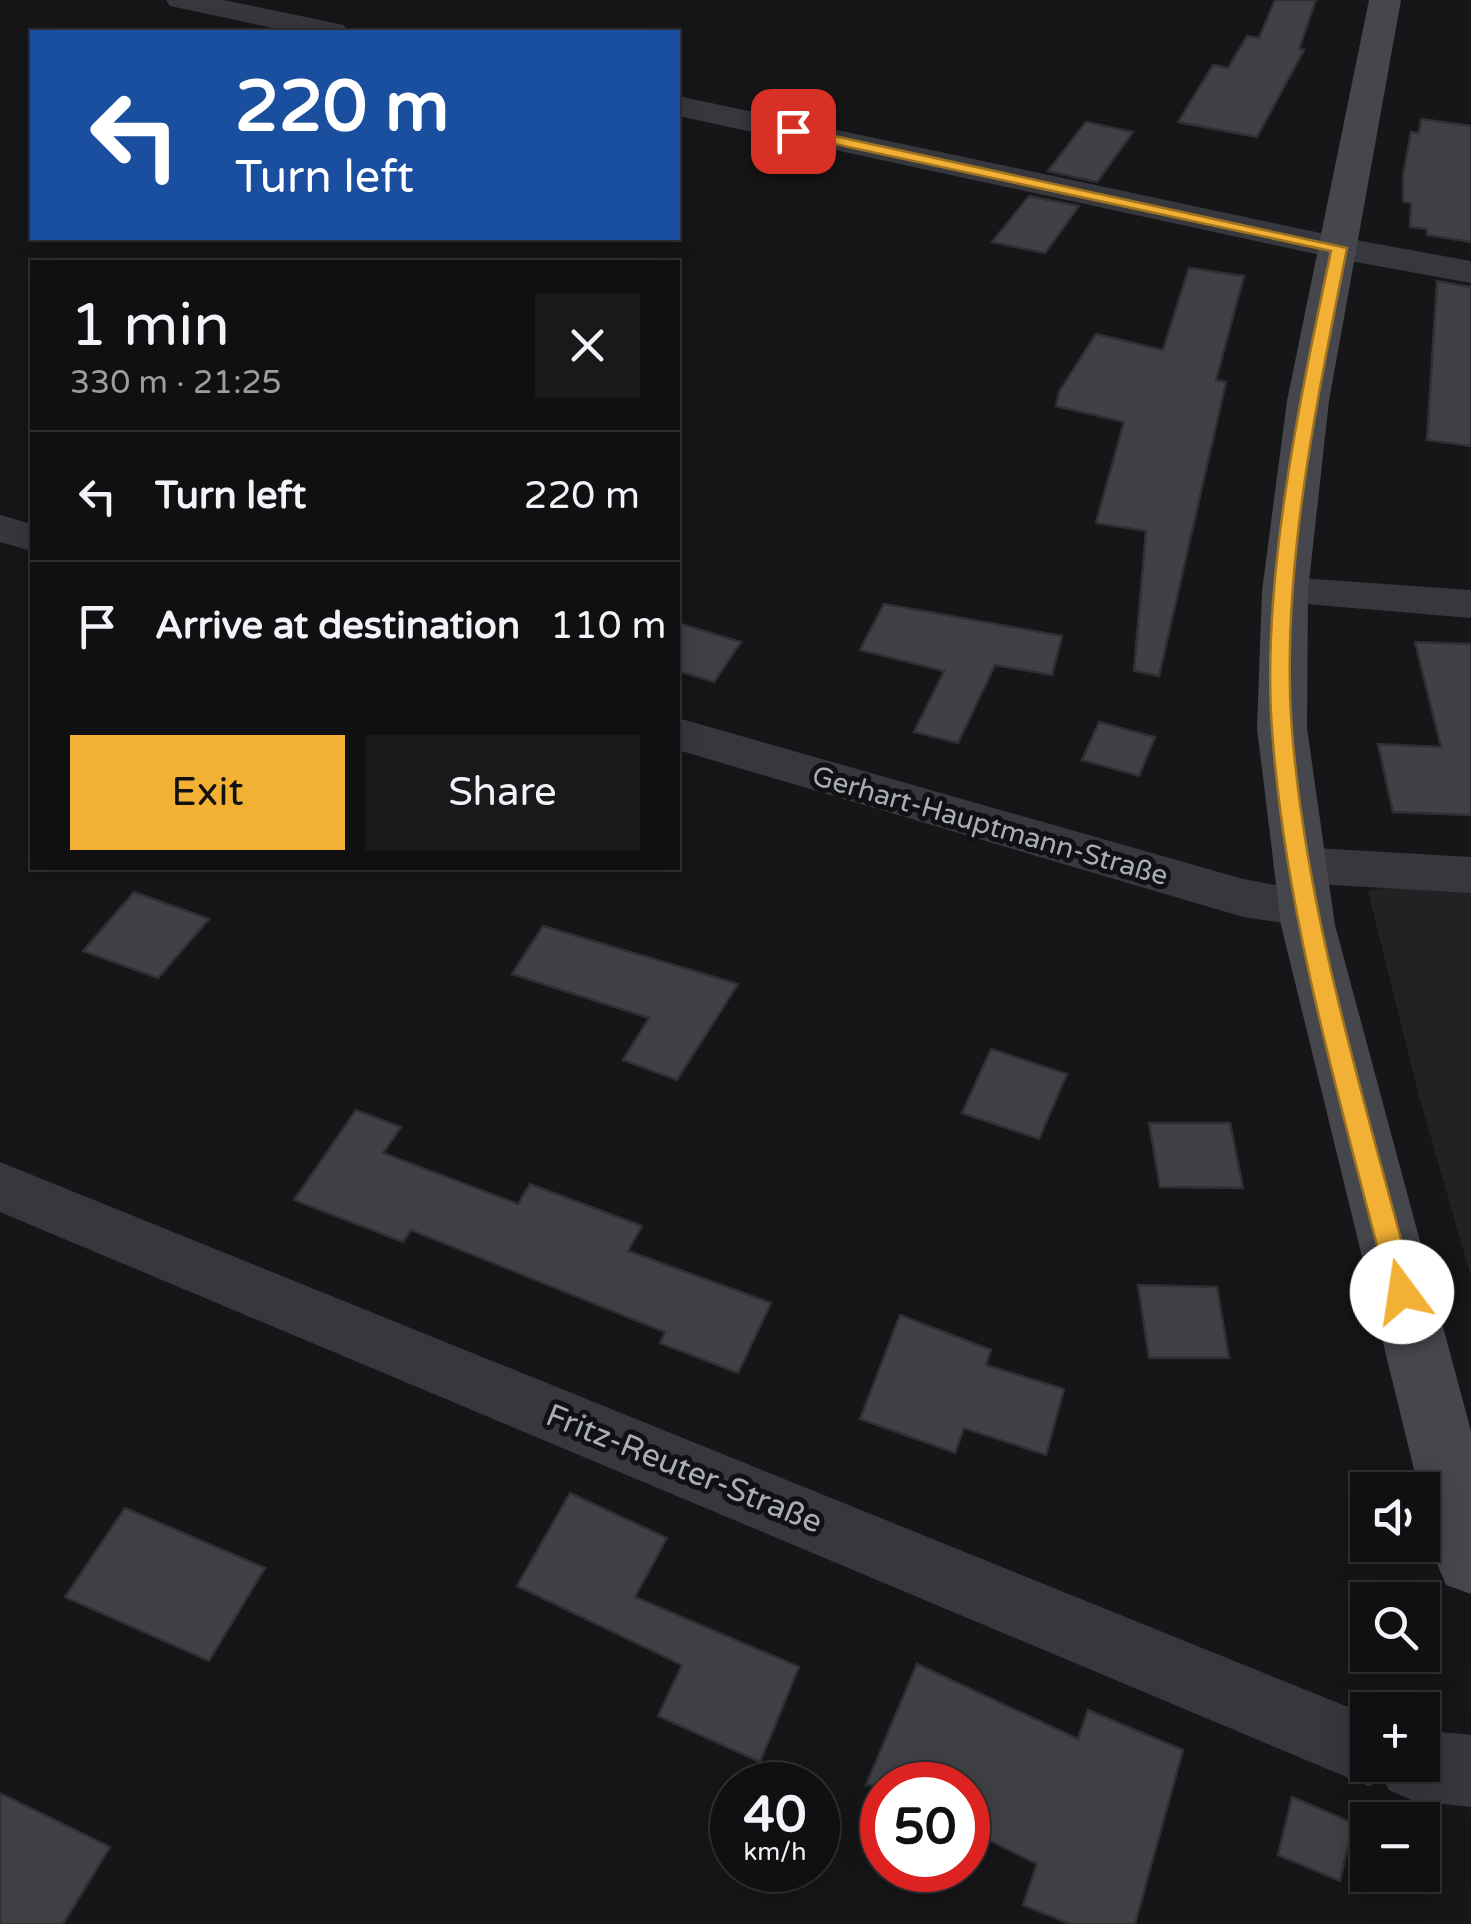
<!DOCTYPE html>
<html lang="en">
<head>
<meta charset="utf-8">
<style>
	:root { --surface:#101012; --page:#19191b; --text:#f1f3f6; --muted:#9c9d9f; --line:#303032; --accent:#f2b134 }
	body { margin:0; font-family:"Varela Round",sans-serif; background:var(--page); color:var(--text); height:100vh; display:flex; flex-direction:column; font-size:38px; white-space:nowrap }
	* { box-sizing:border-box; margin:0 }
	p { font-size:32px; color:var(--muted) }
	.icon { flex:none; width:55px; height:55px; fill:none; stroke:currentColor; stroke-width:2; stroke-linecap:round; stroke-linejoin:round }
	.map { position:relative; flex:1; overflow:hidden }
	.details { position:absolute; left:30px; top:260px; width:650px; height:610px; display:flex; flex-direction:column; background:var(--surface); border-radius:0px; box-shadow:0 5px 25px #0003,0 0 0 2px var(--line) }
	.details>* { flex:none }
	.guide { position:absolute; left:30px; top:30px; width:650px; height:210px; border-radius:0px; box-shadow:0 5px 25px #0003,0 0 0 2px var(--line); background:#1a4fa0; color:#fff; overflow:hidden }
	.controls { position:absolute; left:1350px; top:1472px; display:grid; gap:20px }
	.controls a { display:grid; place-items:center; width:90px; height:90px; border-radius:0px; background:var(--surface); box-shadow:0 5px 25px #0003,0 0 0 2px var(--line); font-size:50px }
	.speed { position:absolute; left:710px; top:1762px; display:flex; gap:20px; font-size:50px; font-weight:700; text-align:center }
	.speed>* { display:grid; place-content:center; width:130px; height:130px; border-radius:50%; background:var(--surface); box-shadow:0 5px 25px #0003,0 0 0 2px var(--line); line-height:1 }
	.speed small { font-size:25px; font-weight:400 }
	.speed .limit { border:15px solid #d22; background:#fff; color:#111 }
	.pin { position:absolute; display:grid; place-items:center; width:85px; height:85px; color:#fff; margin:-42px; border-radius:20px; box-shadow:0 5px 15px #0006 }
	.me { position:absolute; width:110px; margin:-55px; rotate:346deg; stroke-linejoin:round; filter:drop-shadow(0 0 8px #0008) }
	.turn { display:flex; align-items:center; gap:35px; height:210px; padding:0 40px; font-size:45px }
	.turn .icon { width:130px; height:130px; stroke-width:2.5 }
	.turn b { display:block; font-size:70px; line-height:85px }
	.round { display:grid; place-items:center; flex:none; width:105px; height:105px; border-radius:0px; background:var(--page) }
	.head { display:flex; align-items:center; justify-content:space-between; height:170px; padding:0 40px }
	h1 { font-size:60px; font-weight:600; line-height:75px }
	.primary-button { display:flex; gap:20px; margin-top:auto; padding:20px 40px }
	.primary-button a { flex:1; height:115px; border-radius:0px; background:var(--accent); color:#111; font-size:40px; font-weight:600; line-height:115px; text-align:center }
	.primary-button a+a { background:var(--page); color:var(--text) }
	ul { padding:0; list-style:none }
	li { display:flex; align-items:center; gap:30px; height:130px; padding:0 40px; border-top:2px solid var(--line) }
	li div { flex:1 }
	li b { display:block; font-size:38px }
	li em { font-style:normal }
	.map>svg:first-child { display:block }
	.built { fill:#222225 }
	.building { fill:#404145; stroke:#303034; stroke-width:2.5 }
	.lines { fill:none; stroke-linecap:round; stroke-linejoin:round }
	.path { stroke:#3d3f44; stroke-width:8; stroke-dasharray:6 10; stroke-linecap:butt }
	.street { fill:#37383d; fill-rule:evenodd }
	.secondary { fill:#45474d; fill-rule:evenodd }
	.route { fill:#f2b134; stroke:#9d7322; stroke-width:2.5 }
	.labels { text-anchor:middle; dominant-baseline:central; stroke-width:10; stroke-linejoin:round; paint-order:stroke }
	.street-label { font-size:28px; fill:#a8adb8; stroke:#111113 }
	.near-street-label { font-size:32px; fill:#a8adb8; stroke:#111113 }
</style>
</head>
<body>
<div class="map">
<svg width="1471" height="1924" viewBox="0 0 1471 1924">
	<rect width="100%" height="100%" fill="#161618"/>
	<polygon class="built" points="1393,886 1471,890 1471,1277 1418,1092 1368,891"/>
	<g class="building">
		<polygon points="1275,0 1316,0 1299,49 1304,50 1257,137 1178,122 1213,65 1228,68 1247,36 1259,38"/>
		<polygon points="1421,119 1471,126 1471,242 1427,235 1427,229 1410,227 1411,203 1403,202 1403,175 1411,132 1419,133"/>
		<polygon points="1086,122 1133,132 1097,182 1048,171"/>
		<polygon points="1029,196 1079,206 1045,253 992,242"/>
		<polygon points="1189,268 1244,276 1216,380 1226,382 1159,676 1134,671 1146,531 1096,523 1124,422 1056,406 1059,392 1096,334 1163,350"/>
		<polygon points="1437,281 1471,287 1471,446 1427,440"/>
		<polygon points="884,604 1062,636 1052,675 995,665 958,743 914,732 944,671 860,650"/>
		<polygon points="678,623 741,642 714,682 678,671"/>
		<polygon points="1415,642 1471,644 1471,815 1393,812 1378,744 1441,747"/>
		<polygon points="1099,722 1155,737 1139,776 1082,760"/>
		<polygon points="134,892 209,919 158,978 83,951"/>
		<polygon points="543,926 738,984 677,1080 623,1060 649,1018 512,974"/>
		<polygon points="991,1049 1067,1074 1039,1139 962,1113"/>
		<polygon points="356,1110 401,1127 383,1153 518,1204 530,1184 642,1226 628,1251 771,1303 738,1373 660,1343 665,1332 411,1230 403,1242 294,1200"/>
		<polygon points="1149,1123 1230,1123 1243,1188 1160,1187"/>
		<polygon points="1138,1285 1217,1287 1229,1358 1149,1358"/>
		<polygon points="900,1315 991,1350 986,1365 1064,1389 1046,1455 964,1428 955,1453 860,1419"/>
		<polygon points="570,1493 667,1538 635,1597 799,1667 760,1762 658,1716 682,1665 517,1586"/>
		<polygon points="125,1508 265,1568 209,1661 65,1597"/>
		<polygon points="917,1664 1078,1739 1088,1710 1183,1750 1135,1924 1070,1924 1023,1905 1037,1864 968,1830 968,1785 866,1785"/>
		<polygon points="0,1793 110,1847 63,1924 0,1924"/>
		<polygon points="1292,1797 1353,1823 1340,1881 1278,1855"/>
	</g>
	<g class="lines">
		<polyline class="path" points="1373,1478 1391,1476"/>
		<g class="street">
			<polygon points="166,0 224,0 344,25 348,32 292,32 170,6"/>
			<polygon points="678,96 1339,237 1471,261 1471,283 1339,259 678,116"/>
			<polygon points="0,515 32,524 32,551 0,542"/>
			<polygon points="1285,577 1471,590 1471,618 1270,601 1263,591 1270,581"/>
			<polygon points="678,718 1243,879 1323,894 1331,907 1323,920 1305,926 1243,917 678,750"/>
			<polygon points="1298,847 1471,857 1471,893 1298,883 1280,878 1273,865 1280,852"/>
			<polygon points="0,1162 1368,1715 1368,1765 1422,1765 1422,1730 1471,1735 1471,1807 1414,1801 1389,1790 1384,1780 1368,1786 0,1212"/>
		</g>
		<polygon class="secondary" points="1369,0 1401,0 1329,401 1308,591 1307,728 1335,925 1471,1431 1471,1594 1446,1585 1436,1561 1422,1490 1419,1490 1281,925 1257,728 1262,591 1287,401"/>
	</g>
	<path class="route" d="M793,127L1347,248C1317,401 1280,573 1292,730C1307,921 1367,1107 1415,1292L1411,1300H1393L1389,1292C1342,1107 1286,922 1272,730C1261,581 1300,398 1331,251L788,134Z"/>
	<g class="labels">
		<g class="street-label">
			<text transform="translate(990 826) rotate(16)">Gerhart-Hauptmann-Straße</text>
		</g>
		<g class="near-street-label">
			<text transform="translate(684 1469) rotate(22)">Fritz-Reuter-Straße</text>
		</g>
	</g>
</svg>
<div class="controls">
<a><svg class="icon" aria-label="sound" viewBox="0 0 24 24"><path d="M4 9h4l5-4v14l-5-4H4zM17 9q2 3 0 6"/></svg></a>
<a><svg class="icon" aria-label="search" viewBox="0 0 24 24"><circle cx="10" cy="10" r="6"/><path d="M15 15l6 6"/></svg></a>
<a>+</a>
<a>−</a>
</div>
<div class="speed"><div>40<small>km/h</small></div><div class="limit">50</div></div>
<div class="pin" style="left:793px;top:131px;background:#d93025"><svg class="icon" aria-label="arrive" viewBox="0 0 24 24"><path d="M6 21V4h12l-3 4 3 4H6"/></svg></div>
<svg class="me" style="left:1402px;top:1292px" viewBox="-20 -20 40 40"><circle r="19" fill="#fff"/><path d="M0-13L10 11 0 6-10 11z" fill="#f2b134"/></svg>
<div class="guide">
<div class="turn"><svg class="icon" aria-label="left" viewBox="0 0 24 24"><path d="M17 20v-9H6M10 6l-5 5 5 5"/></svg><div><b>220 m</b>Turn left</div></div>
</div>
<section class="details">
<div class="head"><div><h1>1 min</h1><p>330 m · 21:25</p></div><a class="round"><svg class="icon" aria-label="close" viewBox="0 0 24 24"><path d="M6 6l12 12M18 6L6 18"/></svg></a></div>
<ul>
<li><svg class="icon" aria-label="left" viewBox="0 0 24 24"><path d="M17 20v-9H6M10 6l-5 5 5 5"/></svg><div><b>Turn left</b></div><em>220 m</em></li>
<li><svg class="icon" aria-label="arrive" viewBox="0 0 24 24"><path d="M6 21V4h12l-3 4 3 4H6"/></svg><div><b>Arrive at destination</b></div><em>110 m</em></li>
</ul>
<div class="primary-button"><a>Exit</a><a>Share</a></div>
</section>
</div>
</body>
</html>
